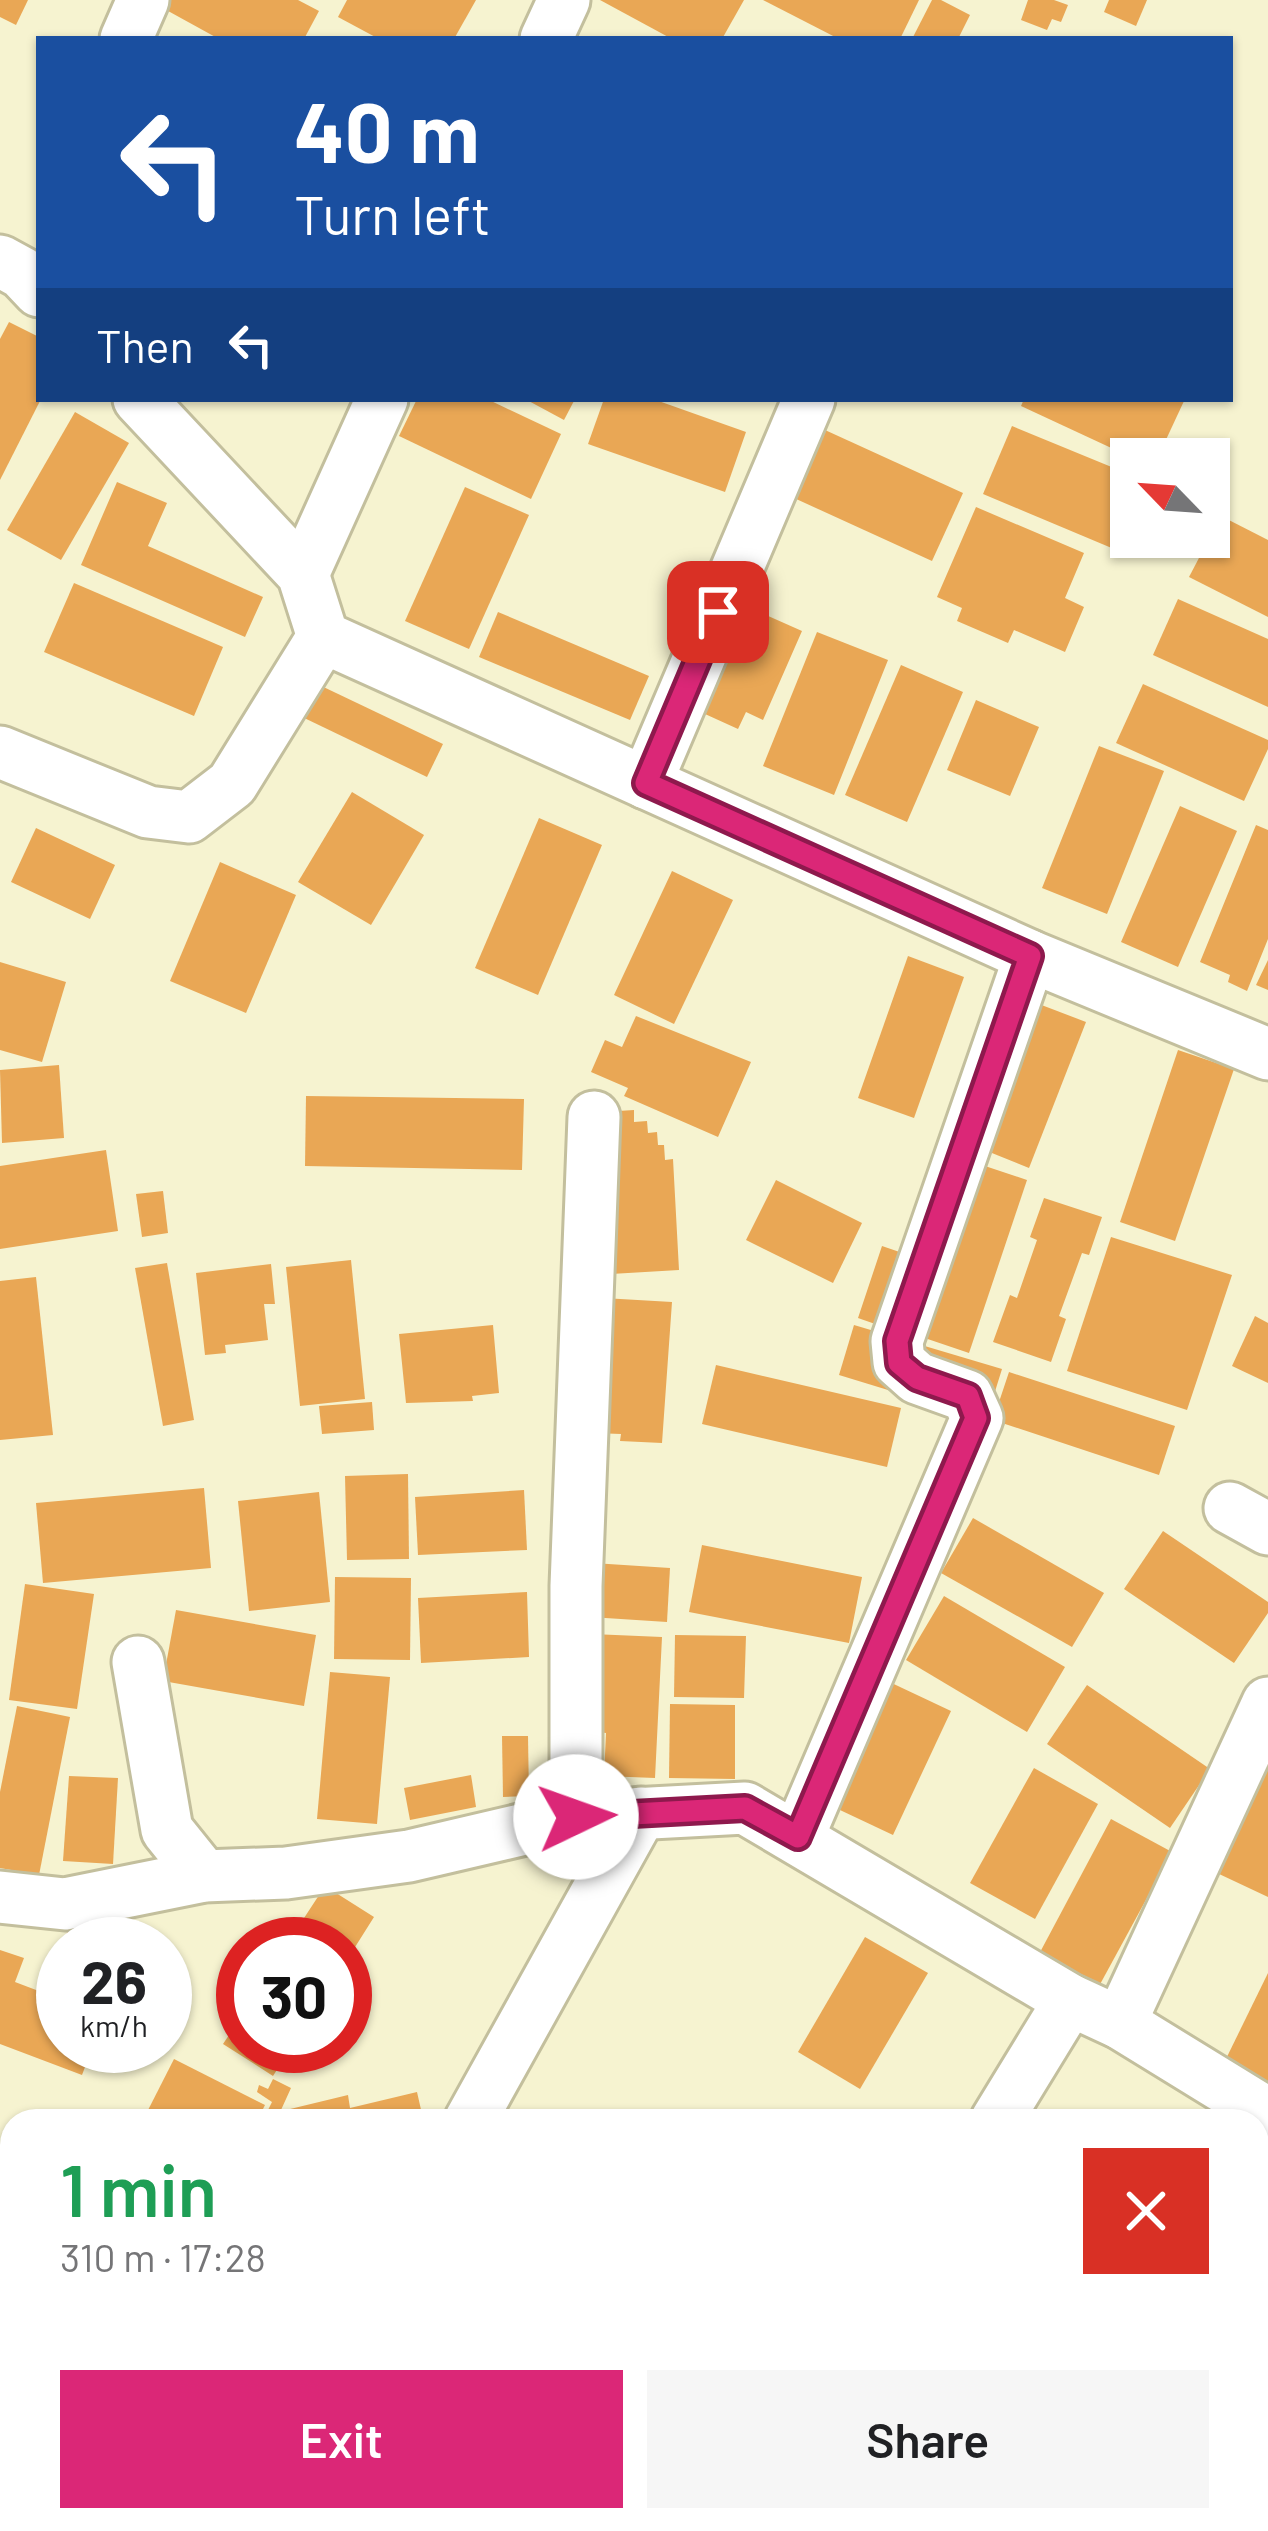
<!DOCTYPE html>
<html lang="en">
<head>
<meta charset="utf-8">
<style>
	:root { --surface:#fff; --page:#f6f6f6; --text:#202124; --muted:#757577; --accent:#db2777 }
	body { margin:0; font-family:Barlow,sans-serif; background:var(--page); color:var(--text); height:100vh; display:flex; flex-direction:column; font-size:45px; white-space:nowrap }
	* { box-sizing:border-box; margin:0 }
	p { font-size:39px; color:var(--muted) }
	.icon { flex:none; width:66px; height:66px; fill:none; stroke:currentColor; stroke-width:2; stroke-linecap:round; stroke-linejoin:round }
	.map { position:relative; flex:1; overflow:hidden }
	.sheet { position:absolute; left:0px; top:2109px; width:1269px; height:423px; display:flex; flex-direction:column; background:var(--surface); border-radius:36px 36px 0 0; box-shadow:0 3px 9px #0004 }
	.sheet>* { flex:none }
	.hud { position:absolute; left:36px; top:36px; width:1197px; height:366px; border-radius:0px; box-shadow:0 3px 9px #0004; background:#1a4fa0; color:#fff; overflow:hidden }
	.needle { width:78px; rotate:295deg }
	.tools { position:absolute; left:1110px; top:438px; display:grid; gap:24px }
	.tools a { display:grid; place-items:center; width:120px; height:120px; border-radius:0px; background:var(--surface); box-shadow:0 3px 9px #0004; font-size:60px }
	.speed { position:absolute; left:36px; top:1917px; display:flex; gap:24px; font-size:60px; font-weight:700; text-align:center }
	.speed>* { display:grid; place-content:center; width:156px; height:156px; border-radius:50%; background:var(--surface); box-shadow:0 3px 9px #0004; line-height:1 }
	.speed small { font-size:30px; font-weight:400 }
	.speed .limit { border:18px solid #d22; background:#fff; color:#111 }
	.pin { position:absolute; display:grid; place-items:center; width:102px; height:102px; color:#fff; margin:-51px; border-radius:24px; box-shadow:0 6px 18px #0006 }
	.me { position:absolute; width:132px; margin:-66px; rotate:87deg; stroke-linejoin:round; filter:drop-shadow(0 0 9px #0008) }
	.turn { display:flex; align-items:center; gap:42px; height:252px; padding:0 60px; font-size:54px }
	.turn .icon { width:156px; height:156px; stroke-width:2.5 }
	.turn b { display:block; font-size:84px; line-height:102px }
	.then { display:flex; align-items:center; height:114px; padding:0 60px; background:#0003; gap:24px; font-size:45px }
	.round { display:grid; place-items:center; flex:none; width:126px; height:126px; border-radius:0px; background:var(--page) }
	.head { display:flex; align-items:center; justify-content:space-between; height:204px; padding:0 60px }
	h1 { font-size:72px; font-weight:600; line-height:90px; color:#1e9e55 }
	.cta { display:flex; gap:24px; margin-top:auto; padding:24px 60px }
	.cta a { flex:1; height:138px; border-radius:0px; background:var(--accent); color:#fff; font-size:48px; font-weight:600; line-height:138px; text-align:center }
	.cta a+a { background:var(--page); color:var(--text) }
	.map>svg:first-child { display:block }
	.building { fill:#e9a755 }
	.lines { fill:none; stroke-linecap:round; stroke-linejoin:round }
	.minor-casing { stroke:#c3bf9d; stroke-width:57 }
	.minor { stroke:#fff; stroke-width:51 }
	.route-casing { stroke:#8e194d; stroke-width:30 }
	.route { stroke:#db2777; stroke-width:21 }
</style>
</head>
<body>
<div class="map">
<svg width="1268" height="2531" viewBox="0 0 1268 2531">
	<rect width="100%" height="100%" fill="#f6f3d0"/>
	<g class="building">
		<polygon points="0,0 28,0 16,25 0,17"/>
		<polygon points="162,0 298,0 319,11 304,39 219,39 159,6"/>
		<polygon points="347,0 476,0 454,39 379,39 338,17"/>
		<polygon points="600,0 744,0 722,39 672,39"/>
		<polygon points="763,0 919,0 900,39 839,39"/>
		<polygon points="932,0 941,0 970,15 958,39 912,39"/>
		<polygon points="1028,0 1054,0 1068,5 1061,22 1052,19 1047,30 1021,20"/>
		<polygon points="1109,0 1147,0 1136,26 1104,12"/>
		<polygon points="9,322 39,337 41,399 0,480 0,339"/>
		<polygon points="417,399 487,399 561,434 531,499 399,436"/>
		<polygon points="525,399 575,399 564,420"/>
		<polygon points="604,399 653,399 746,432 725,492 588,444"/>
		<polygon points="1024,399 1179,399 1184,401 1157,459 1135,459 1021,406"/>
		<polygon points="75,412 129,443 61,560 7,530"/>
		<polygon points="1012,426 1131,475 1131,510 1114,549 983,494"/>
		<polygon points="825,430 963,493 932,561 794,498"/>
		<polygon points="117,482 167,503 148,546 263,597 245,637 81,565"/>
		<polygon points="465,487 529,515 469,649 405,621"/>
		<polygon points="976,507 1084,553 1065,598 1084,607 1065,652 1014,630 1008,643 957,621 962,608 937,597"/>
		<polygon points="1221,516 1268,540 1268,617 1189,577"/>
		<polygon points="74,583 223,647 194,716 44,652"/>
		<polygon points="1178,599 1268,639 1268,707 1153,655"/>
		<polygon points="739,603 802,631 763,720 746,712 738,729 705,714 712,698 699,691"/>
		<polygon points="498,612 649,676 630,720 479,657"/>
		<polygon points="817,632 888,660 834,795 763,766"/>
		<polygon points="901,665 963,692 907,822 845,795"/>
		<polygon points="313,682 443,744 427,777 298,715"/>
		<polygon points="1143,684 1268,740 1268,749 1244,801 1116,743"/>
		<polygon points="976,700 1039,727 1010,796 947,770"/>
		<polygon points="1099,746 1164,771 1107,914 1042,888"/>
		<polygon points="352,792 424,835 371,925 298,882"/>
		<polygon points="1180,806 1237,831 1178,967 1121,942"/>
		<polygon points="539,818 602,845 538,995 475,968"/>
		<polygon points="1256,825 1268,830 1268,939 1247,991 1228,982 1230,975 1200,962"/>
		<polygon points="36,828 115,865 90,919 11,882"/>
		<polygon points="220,862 296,895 246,1013 170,981"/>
		<polygon points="672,871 733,900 674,1024 614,995"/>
		<polygon points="908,956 964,977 914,1118 858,1098"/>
		<polygon points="1268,960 1268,990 1256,985"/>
		<polygon points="0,962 66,982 42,1062 0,1050"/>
		<polygon points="1018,996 1086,1022 1029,1168 962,1141"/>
		<polygon points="636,1016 751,1062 718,1137 624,1096 628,1088 591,1072 605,1040 622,1047"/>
		<polygon points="1178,1050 1234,1069 1175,1241 1120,1222"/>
		<polygon points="59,1065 64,1138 2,1143 0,1070"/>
		<polygon points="306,1096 524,1099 522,1170 305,1166"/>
		<polygon points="634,1110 634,1122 647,1121 648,1133 657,1132 658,1145 664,1145 665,1160 673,1159 679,1270 611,1274 602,1112"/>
		<polygon points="106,1150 118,1231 0,1249 0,1166"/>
		<polygon points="961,1158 1027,1180 969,1353 904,1331"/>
		<polygon points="776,1180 862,1223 833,1283 746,1240"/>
		<polygon points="163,1191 168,1233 142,1237 136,1194"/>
		<polygon points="1044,1198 1102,1217 1089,1255 1082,1253 1059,1316 1066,1319 1051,1362 993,1342 1010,1295 1017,1298 1037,1240 1030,1237"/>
		<polygon points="1111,1237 1232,1275 1187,1410 1067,1371"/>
		<polygon points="882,1246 923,1260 898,1332 858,1318"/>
		<polygon points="351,1260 365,1399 300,1406 286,1267"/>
		<polygon points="167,1263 194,1420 163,1426 135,1268"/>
		<polygon points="271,1264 275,1304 264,1304 268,1340 225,1345 226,1353 205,1355 196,1273"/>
		<polygon points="36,1277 53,1435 0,1440 0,1281"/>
		<polygon points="603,1298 672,1302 662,1443 620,1441 621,1434 594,1433"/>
		<polygon points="1255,1316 1268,1323 1268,1383 1232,1366"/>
		<polygon points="493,1325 499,1393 472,1396 473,1401 406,1403 399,1334"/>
		<polygon points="854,1325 1002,1369 986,1420 839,1375"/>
		<polygon points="716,1365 901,1408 887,1467 702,1424"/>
		<polygon points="1009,1372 1175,1426 1159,1475 993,1420"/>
		<polygon points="372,1402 374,1430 322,1434 319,1406"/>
		<polygon points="408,1474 409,1559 347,1560 345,1476"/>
		<polygon points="204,1488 211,1568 43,1583 36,1503"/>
		<polygon points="524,1490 527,1550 418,1555 415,1497"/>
		<polygon points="319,1492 330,1602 249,1611 238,1501"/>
		<polygon points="973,1518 1104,1593 1072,1647 941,1573"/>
		<polygon points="1163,1531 1268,1602 1268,1613 1234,1663 1124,1589"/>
		<polygon points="702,1545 862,1577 849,1643 689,1612"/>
		<polygon points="593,1563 670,1568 667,1622 590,1617"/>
		<polygon points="335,1577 411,1578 410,1660 334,1659"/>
		<polygon points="25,1584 94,1594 77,1709 9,1700"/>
		<polygon points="527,1592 529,1657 421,1663 418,1598"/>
		<polygon points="944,1596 1065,1667 1027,1732 906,1660"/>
		<polygon points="176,1610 316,1635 304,1706 163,1681"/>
		<polygon points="592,1634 662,1637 655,1778 604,1776 606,1733 588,1731"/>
		<polygon points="675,1635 746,1636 744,1698 674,1697"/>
		<polygon points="330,1672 390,1677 377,1824 317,1819"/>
		<polygon points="881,1678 951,1711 893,1835 823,1802"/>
		<polygon points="1087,1685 1210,1769 1170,1828 1047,1744"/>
		<polygon points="670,1704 735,1705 735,1779 669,1778"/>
		<polygon points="17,1706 70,1717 39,1875 0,1868 0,1792"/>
		<polygon points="502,1736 528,1736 529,1796 503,1797"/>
		<polygon points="1268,1761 1268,1897 1217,1873"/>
		<polygon points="1034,1768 1098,1804 1035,1919 970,1883"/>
		<polygon points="471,1775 476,1807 410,1820 404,1788"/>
		<polygon points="69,1776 118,1778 113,1864 63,1861"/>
		<polygon points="1111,1819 1172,1852 1098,1988 1038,1956"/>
		<polygon points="325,1886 374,1917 345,1963 345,1944 287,1944"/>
		<polygon points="70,1924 122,1944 63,1944"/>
		<polygon points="865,1937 928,1973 860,2089 798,2052"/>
		<polygon points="63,1944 63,2046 93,2046 82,2075 0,2044 0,1950 24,1958 15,1982 44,1993"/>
		<polygon points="1268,1973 1268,2089 1222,2067"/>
		<polygon points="243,2014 243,2046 292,2046 273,2076 223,2044"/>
		<polygon points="174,2059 265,2105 257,2121 144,2118"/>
		<polygon points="273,2079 291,2088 276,2121 264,2118 272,2102 257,2092 259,2085 268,2089"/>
		<polygon points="417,2092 422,2114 419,2121 288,2121 286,2110 348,2095 350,2108"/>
		<polygon points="1257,2204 1268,2211 1268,2302 1257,2295"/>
		<polygon points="1268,2489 1268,2531 1250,2531 1257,2520"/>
		<polygon points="63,2520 178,2520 173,2531 87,2531"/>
		<polygon points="282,2520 341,2520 335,2531 321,2531 303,2521 298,2529"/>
		<polygon points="358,2520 373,2520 389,2531 351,2531"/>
		<polygon points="388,2520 422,2520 415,2531 405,2531"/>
	</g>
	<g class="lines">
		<g class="minor-casing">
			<g id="minor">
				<polyline points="126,39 143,0"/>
				<polyline points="546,39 564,0"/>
				<polyline points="0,261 22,273 39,291"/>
				<polyline points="139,399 303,574 323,637 1030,956 1268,1054"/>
				<polyline points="303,574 382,399"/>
				<polyline points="0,752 148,812 189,817 232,784 323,637"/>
				<polyline points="646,783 809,399"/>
				<polyline points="1230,1508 1268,1529"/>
				<polyline points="138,1662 167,1830 204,1876"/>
				<polyline points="576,1817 576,1586 594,1117"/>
				<polyline points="798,1837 977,1418 967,1396 917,1378 899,1362 897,1341 1030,956"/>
				<polyline points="0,1897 65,1904 204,1876 286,1873 409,1856 576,1817 745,1808 1070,2000 1120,2023 1268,2114"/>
				<polyline points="1120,2023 1268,1703"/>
				<polyline points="470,2121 641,1813"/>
				<polyline points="996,2121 1070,2000"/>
				<polyline points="242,2531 248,2520"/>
				<polyline points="744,2531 751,2520"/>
			</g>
		</g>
		<use href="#minor" class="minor"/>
	</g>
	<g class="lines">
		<g class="route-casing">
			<polyline id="route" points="576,1817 745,1808 798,1837 976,1418 968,1396 917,1378 899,1363 897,1341 1030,956 646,783 718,612"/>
		</g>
		<use href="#route" class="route"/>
	</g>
</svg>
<div class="tools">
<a><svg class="needle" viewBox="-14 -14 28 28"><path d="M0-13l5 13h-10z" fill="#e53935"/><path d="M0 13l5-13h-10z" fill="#757577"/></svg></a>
</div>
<div class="speed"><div>26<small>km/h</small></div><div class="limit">30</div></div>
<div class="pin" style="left:718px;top:612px;background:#d93025"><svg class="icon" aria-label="arrive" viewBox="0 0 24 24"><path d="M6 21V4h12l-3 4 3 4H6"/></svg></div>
<svg class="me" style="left:576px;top:1817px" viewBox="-20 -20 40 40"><circle r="19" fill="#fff"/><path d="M0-13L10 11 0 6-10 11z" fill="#db2777"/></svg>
<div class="hud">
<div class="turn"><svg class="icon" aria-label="left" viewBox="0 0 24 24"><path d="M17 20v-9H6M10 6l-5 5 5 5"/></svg><div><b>40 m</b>Turn left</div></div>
<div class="then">Then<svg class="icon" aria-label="left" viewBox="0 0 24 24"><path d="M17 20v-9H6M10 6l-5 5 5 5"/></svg></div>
</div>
<section class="sheet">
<div class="head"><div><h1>1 min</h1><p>310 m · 17:28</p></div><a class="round" style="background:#d93025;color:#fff"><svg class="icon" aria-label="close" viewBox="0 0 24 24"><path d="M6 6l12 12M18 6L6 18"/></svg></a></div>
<div class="cta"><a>Exit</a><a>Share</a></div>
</section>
</div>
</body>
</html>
